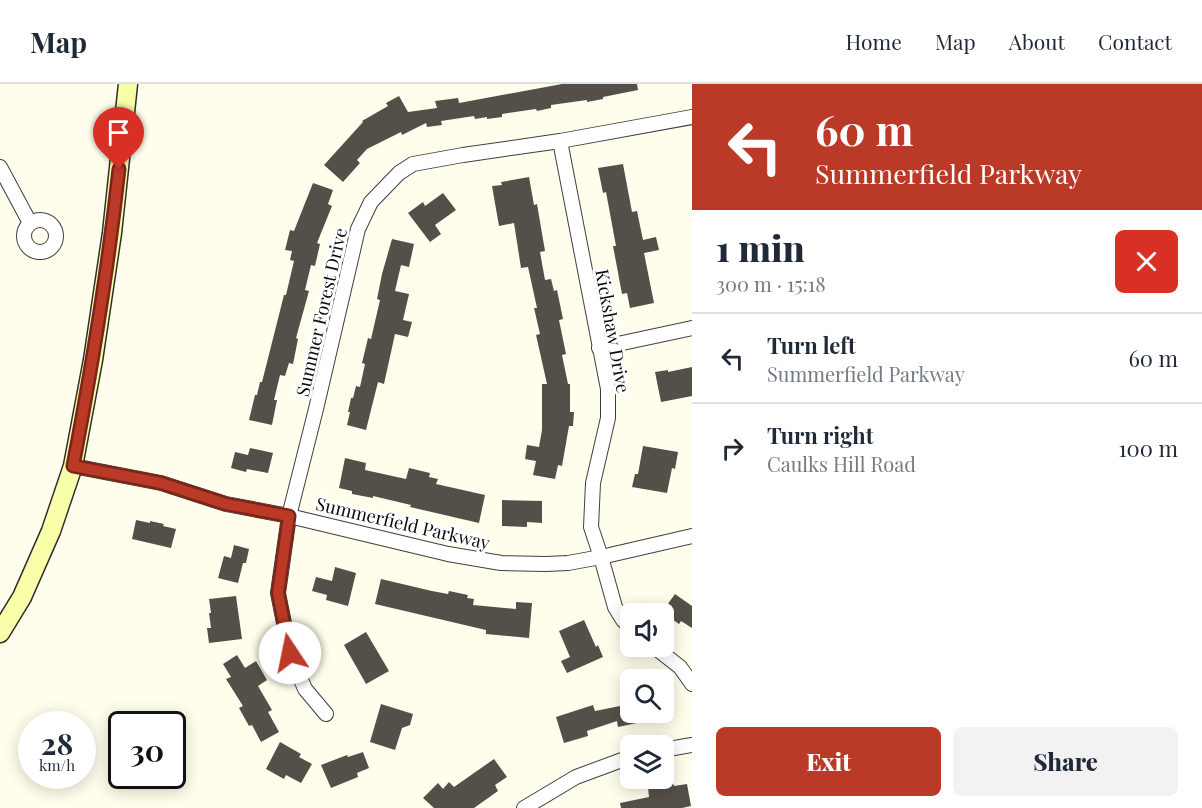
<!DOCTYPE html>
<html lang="en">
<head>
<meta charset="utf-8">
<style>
	:root { --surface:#fff; --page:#f2f2f3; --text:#1f2937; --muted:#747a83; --line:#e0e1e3; --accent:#ba3927 }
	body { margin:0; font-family:"Playfair Display",serif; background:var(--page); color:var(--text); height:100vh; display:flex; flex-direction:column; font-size:22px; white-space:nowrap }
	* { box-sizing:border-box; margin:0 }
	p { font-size:20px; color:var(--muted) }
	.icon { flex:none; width:33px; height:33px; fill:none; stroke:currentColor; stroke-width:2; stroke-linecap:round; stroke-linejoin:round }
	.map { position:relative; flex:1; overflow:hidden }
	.drawer { display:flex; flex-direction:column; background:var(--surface); width:510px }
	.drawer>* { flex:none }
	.guide { background:#ba3927; color:#fff; overflow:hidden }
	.buttons { position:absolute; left:620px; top:519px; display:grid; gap:12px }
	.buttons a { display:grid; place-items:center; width:54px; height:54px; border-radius:9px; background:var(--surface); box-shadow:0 3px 15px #0003; font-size:30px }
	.speed { position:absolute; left:18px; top:627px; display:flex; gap:12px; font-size:30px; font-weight:700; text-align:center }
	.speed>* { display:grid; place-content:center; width:78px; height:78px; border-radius:50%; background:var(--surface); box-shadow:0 3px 15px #0003; line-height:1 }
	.speed small { font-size:15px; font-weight:400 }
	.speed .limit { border:3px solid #111; border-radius:9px; background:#fff; color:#111 }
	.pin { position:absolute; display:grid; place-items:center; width:51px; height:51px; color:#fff; margin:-62px -26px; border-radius:50% 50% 50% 0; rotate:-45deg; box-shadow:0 0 6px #0007 }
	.pin .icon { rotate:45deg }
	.me { position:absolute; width:66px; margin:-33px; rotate:349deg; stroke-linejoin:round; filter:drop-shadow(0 0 4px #0008) }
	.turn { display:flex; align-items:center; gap:21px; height:126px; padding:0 24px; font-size:27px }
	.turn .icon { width:78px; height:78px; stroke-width:2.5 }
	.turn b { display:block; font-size:42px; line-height:51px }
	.round { display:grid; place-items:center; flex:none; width:63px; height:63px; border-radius:9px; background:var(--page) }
	.head { display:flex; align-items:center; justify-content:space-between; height:102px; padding:0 24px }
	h1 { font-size:36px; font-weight:800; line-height:45px }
	.primary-button { display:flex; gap:12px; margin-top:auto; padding:12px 24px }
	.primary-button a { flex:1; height:69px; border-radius:9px; background:var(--accent); color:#fff; font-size:24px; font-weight:800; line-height:69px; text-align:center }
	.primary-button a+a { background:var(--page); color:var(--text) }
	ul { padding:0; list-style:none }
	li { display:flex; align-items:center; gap:18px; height:90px; padding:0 24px; border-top:2px solid var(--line) }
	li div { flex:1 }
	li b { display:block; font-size:22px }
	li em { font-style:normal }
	header { display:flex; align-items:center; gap:36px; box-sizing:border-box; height:84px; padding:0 30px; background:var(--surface); border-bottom:2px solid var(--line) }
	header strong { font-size:28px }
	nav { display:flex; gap:33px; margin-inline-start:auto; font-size:21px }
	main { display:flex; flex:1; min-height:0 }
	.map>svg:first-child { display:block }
	.building { fill:#554f49 }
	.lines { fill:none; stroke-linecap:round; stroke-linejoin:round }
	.minor-casing { stroke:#3f3f3f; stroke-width:16 }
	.secondary-casing { stroke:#2e2e2e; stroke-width:21 }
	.minor { stroke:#fff; stroke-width:14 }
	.secondary { stroke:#f9fea8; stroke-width:18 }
	.route-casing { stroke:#792519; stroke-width:15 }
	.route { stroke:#ba3927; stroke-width:10 }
	.labels { text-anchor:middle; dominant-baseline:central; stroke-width:6; stroke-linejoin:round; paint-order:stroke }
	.street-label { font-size:18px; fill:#0c0c0c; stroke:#fff }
</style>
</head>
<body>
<header>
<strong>Map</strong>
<nav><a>Home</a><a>Map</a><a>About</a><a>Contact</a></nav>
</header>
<main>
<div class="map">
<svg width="692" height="724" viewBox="0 0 692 724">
	<rect width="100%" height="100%" fill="#fffeec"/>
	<g class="building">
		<polygon points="562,0 637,0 638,6 603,13 603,15 587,18 587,16 551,21 551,24 537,27 536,25 502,30 502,33 487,35 487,33 475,35 474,32 441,37 442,41 427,43 426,39 402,51 401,48 367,65 357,76 360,79 343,98 324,81 363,38 362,37 388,22 386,19 399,12 408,28 437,24 435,17 458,14 459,19"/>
		<polygon points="623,80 632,128 637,127 643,156 656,153 659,166 644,169 654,219 630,224 627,209 622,210 613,162 616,162 606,108 603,109 598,84"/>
		<polygon points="529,93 534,121 537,120 545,167 540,168 545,196 551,195 554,207 557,206 563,235 559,236 566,270 562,271 568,300 570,300 570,328 574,328 573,342 569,342 562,382 558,381 555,395 533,391 536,377 525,375 527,361 539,363 542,346 542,300 547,300 536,251 540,250 534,224 537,224 528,183 521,184 514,139 499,142 492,102 502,101 501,98"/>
		<polygon points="313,99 333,106 328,120 332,122 317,159 320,160 315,182 311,181 305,206 309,207 296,254 298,255 293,280 289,279 285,292 280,291 274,316 277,316 272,341 249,336 255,311 257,311 260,298 262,298 284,211 286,211 294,177 290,176 292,167 285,166 290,146 294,147"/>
		<polygon points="443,109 456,126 435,141 441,150 430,158 408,129 423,118 425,122"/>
		<polygon points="392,155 414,160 409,183 401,181 395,207 409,210 403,236 412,238 408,253 395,250 384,300 378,298 366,346 347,341 350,328 348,328 351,314 353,314 356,302 360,303 365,280 362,279 368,254 371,255 380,216 377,215 382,190"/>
		<polygon points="692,283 692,312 661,318 655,288 668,286 668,288"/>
		<polygon points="643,362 678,368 675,385 672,384 667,409 632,403 635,390 638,390"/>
		<polygon points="250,364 273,369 268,389 247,385 246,388 231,384 235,368 248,371"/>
		<polygon points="345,374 366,379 365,386 406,395 409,384 430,389 429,393 438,395 436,400 485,411 479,439 410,423 411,421 373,412 373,414 352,410 352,407 339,404"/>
		<polygon points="502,416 542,417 542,439 527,438 527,443 502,442"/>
		<polygon points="136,436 150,439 150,437 164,440 163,442 176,445 171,464 132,455"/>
		<polygon points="234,461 249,465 246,479 243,479 238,499 218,494 224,472 231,474"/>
		<polygon points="335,483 356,489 348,522 326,516 327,511 312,507 316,493 332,497"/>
		<polygon points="381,495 432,507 448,510 449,507 468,511 467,514 474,515 473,521 516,525 516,518 532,519 529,554 486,550 486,546 375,520"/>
		<polygon points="675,510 692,522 692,544 681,537 679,540 662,528"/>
		<polygon points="236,512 242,555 209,559 207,544 211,544 209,529 211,529 209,515"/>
		<polygon points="584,536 596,563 598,561 603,573 567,589 561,577 570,573 559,547"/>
		<polygon points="366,548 389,587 366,600 344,561"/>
		<polygon points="237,571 245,584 256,577 267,596 258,602 272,626 268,628 279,648 261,658 252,641 249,642 239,624 243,622 226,595 231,593 223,580"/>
		<polygon points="381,620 413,630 410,641 402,644 395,666 370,658"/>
		<polygon points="630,620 630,628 660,628 660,634 618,643 617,637 587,647 588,652 564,659 556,633 593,621 595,627"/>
		<polygon points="280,658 301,670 299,673 312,680 301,699 286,691 284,695 266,685"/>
		<polygon points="363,668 369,684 357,689 358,693 331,704 321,681 347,671 348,673"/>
		<polygon points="494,675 507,693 495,701 498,707 474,724 434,724 423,714 438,699 443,705 449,698 454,703"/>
		<polygon points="673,699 674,702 687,700 691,722 682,724 621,724 620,719 649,713 648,703"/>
	</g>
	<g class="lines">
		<g class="minor-casing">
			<g id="minor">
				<polyline points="560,57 608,305 608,334 593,399 591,443 601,473 615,523 623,536 630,543"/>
				<polyline points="0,83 30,139"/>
				<circle cx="40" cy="152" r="16"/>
				<polyline points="599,264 692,244"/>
				<polyline points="73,382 161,399 226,420 289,432 448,470 501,479 546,480 568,479 601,473 692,452"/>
				<polyline points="653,562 680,583 692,600"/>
				<polyline points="326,630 305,605 290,569 278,509 289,432 316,325 358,145 371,118 399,89 413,80 463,71 560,57 692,33"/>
				<polyline points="663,666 692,661"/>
				<polyline points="524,724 576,693 630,673"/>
			</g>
		</g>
		<g class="secondary-casing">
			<polyline id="secondary" points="0,549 22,513 51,447 73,382 93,276 112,149 128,0"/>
		</g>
		<use href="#minor" class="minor"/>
		<use href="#secondary" class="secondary"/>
	</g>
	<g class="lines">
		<g class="route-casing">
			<path id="route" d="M119,85C108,185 92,283 73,382L161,399L226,420L289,432L278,509L290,569"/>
		</g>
		<use href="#route" class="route"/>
	</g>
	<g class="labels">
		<g class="street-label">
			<text transform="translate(321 228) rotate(-77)">Summer Forest Drive</text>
			<text transform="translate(613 247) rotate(80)">Kickshaw Drive</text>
			<text transform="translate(403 439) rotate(13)">Summerfield Parkway</text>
		</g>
	</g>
</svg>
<div class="buttons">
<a><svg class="icon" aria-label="sound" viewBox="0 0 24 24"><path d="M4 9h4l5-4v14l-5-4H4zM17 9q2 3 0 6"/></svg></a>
<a><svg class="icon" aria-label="search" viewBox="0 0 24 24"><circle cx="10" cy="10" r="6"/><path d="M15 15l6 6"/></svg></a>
<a><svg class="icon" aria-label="layers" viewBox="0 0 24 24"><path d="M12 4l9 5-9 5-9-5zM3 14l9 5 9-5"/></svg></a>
</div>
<div class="speed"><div>28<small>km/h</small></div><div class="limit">30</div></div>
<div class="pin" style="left:119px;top:85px;background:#d93025"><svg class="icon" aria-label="arrive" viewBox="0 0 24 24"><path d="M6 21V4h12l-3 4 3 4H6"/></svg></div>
<svg class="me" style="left:290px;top:569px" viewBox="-20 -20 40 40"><circle r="19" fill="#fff"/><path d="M0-13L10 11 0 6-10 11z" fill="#ba3927"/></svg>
</div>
<section class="drawer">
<div class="guide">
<div class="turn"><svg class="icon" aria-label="left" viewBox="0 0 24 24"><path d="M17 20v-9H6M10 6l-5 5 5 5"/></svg><div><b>60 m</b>Summerfield Parkway</div></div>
</div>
<div class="head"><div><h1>1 min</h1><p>300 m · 15:18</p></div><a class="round" style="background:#d93025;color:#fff"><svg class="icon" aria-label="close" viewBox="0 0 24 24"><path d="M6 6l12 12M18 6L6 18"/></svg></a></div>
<ul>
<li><svg class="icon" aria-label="left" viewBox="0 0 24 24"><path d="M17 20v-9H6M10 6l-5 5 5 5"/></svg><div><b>Turn left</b><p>Summerfield Parkway</p></div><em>60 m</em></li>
<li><svg class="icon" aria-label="right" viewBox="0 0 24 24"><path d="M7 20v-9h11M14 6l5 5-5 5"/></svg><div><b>Turn right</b><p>Caulks Hill Road</p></div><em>100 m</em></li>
</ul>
<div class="primary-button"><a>Exit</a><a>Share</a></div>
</section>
</main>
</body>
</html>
